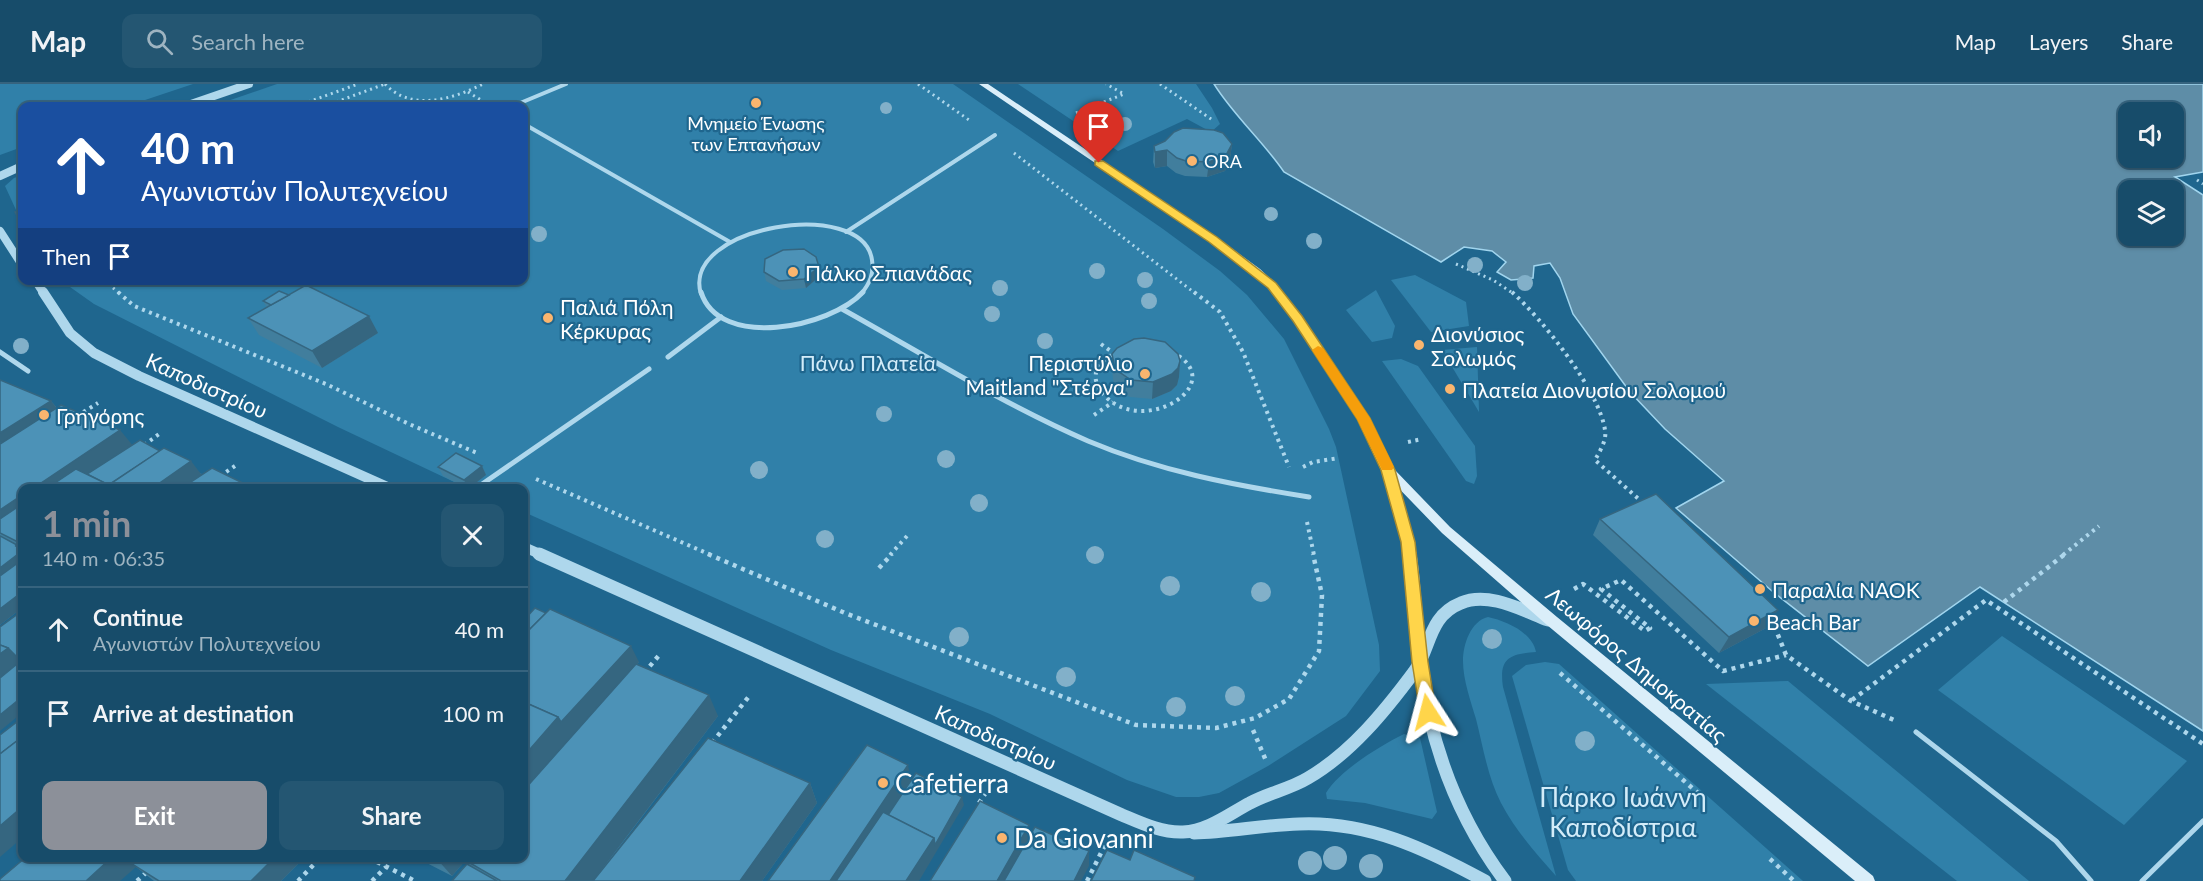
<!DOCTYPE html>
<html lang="en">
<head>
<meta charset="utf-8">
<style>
	:root { --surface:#174c6a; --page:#245672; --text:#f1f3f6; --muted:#9eb4c1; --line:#36637e; --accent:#8c9099 }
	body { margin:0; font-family:Lato,sans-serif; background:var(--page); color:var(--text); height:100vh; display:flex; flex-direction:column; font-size:22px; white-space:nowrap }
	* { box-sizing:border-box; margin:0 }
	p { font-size:20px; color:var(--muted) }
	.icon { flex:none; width:33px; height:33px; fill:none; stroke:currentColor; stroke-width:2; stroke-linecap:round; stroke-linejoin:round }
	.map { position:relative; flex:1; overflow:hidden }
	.drawer { position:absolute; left:18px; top:400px; width:510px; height:378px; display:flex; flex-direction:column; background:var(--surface); border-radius:12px; box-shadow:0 2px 4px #0004,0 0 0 2px var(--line) }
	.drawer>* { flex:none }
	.hud { position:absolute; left:18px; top:18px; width:510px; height:183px; border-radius:12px; box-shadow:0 2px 4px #0004,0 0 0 2px var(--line); background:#1a4fa0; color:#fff; overflow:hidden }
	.controls { position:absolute; left:2118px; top:18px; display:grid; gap:12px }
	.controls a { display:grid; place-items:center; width:66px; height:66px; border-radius:12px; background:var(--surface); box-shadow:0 2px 4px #0004,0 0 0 2px var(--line); font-size:30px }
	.pin { position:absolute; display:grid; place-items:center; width:51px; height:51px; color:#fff; margin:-62px -26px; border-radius:50% 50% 50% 0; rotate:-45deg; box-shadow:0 0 6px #0007 }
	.pin .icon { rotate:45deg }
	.me { position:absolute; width:66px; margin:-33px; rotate:351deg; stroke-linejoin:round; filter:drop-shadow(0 0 4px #0008) }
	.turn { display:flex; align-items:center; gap:21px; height:126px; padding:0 24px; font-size:27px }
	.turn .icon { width:78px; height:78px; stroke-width:2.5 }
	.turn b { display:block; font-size:42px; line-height:51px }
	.then { display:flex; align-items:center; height:57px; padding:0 24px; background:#0003; gap:12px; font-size:22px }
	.round { display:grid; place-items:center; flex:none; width:63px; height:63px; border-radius:12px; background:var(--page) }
	.overview { display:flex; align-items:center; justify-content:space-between; height:102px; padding:0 24px }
	h1 { font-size:36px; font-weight:700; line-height:45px; color:var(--accent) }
	.primary-button { display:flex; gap:12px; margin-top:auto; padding:12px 24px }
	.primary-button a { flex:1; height:69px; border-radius:12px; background:var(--accent); color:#fff; font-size:24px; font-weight:700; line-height:69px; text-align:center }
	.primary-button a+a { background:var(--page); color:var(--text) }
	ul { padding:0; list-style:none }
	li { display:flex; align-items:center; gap:18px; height:84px; padding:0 24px; border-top:2px solid var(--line) }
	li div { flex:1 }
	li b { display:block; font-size:22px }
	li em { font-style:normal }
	header { display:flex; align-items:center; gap:36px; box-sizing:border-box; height:84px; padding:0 30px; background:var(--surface); border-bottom:2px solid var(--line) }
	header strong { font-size:28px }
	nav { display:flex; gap:33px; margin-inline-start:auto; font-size:21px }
	.search { width:420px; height:54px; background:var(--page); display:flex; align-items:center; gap:15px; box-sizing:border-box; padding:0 21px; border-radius:12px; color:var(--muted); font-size:22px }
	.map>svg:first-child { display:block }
	.green { fill:#3080a9 }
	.water { fill:#5e8da7; stroke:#a1d5ee; stroke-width:1.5; fill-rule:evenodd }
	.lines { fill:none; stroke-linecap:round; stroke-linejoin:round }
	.path-far2 { stroke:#aed7ec; stroke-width:3; stroke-dasharray:2 4; stroke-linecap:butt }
	.path-far1 { stroke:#aed7ec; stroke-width:4; stroke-dasharray:3 4.5; stroke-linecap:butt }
	.path { stroke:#aed7ec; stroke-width:4.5; stroke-dasharray:4 5; stroke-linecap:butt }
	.service { stroke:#aed7ec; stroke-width:5 }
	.pedestrian-far1 { stroke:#aed7ec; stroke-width:4 }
	.pedestrian { stroke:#aed7ec; stroke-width:5 }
	.tertiary-far2 { stroke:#aed7ec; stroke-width:8 }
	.tertiary-far1 { stroke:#aed7ec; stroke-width:10 }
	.tertiary { stroke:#aed7ec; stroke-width:13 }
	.secondary { fill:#daeef9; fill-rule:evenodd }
	.tree { fill:#82b0c9 }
	.wall { fill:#417e9d }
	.shaded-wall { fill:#356680 }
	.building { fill:#4c92b7; stroke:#356680; stroke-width:1.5 }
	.route { fill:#ffd54a; stroke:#a68a30; stroke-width:1.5 }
	.slow { fill:#f59e0b }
	.poi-dot { fill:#fab56e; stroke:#1f668e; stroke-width:2 }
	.labels { text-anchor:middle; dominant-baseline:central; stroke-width:4.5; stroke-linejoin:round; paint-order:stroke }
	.far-poi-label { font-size:18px; fill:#fff; stroke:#1f668e }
	.poi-label { font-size:21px; fill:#fff; stroke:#1f668e; text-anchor:start }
	.park-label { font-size:21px; fill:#d3ecf9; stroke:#1f668e }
	.street-label { font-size:21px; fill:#fff; stroke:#1f668e }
	.near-poi-label { font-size:26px; fill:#fff; stroke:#1f668e; text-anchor:start }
	.near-park-label { font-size:26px; fill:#d3ecf9; stroke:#1f668e }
</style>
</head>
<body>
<header>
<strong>Map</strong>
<div class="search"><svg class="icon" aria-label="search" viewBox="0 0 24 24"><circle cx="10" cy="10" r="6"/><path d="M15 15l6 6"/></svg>Search here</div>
<nav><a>Map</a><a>Layers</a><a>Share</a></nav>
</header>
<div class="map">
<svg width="2203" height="797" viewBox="0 0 2203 797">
	<rect width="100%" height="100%" fill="#1f668e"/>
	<g class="green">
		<polygon points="0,0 193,0 127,22 22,22 22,63 0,71"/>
		<polygon points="277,0 953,0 1163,145 1220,187 1247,211 1284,255 1329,345 1336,363 1379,561 1380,587 1346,632 1268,682 1219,709 1199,713 1176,713 1127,696 990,630 831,566 524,428 524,405 469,405 338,343 94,220 63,198 62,197 524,196 524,22 213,22"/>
		<polygon points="1018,0 1196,0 1212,24 1220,40 1211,48 1187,35 1118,67"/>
		<polygon points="22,91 22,139 5,102 14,94"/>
		<polygon points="1415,191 1466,218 1469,242 1431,248 1391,196"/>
		<polygon points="1376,206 1395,242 1392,254 1372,258 1346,226"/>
		<polygon points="1477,263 1479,327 1479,328 1442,266"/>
		<polygon points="1401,275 1418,282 1475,362 1477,392 1474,400 1466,397 1382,277"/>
		<path d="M1488,533C1506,537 1532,548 1536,568C1508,570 1499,575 1503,603L1556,792C1536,769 1515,746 1501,719C1488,694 1483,663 1476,635C1471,618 1463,596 1463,577C1463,560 1471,537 1488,533Z"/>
		<polygon points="2002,552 2187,677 2124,741 1938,606"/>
		<polygon points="1545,578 1559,580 1803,797 1576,797 1568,786 1512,592 1526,581"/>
		<polygon points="1788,597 2029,797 1957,797 1706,600"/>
		<path d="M1404,650L1420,654L1437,728L1432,735L1365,719L1327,715L1326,709C1340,686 1380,662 1404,650Z"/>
	</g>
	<path class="water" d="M1214,0H2203V88L2175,93L2203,111V647L1980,503L1868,582L1772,507L1676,424L1724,397L1665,345L1630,308L1573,230L1560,194L1550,179L1534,182L1533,194L1511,196L1497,188L1506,178L1492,167L1464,163L1441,178L1284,88C1263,57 1234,32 1214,0ZM2128,28H2174V74H2128ZM2128,106H2174V152H2128Z"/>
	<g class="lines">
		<g class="path-far2">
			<path d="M385,0C411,28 453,15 483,0"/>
			<polyline points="918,0 969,36"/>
			<polyline points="1160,0 1214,37"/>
			<polyline points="468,8 489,21"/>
			<polyline points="297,22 358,0"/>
			<polyline points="325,22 385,0"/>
			<polyline points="398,22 414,16"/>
			<polyline points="1076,29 1124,10 1106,0"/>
			<polyline points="1014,69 1196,210"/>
			<polyline points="2197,96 2203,100"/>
			<polyline points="1456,180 1493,196 1514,210"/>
			<polyline points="104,196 120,210"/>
		</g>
		<g class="path-far1">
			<polyline points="118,208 134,222 326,300 409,340 477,369"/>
			<polyline points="1194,208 1220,228 1243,268 1289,383"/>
			<path d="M1512,208C1542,235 1599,306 1605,346C1607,356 1600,367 1595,376L1642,418"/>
			<polyline points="1101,260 1112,268"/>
			<path d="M1143,261C1153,263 1166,265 1174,269C1230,300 1144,353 1105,312C1077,282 1118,264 1143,261Z"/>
			<polyline points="1094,331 1113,318"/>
			<polyline points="77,332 98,319"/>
			<polyline points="1408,358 1422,355"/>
			<polyline points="144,361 162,348"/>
			<polyline points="1303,383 1313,378 1339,374"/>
			<polyline points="220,392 235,382"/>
			<polyline points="536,395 711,471"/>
			<polyline points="1307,438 1314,471"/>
			<polyline points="890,471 907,452"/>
			<polyline points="2063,471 2099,442"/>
		</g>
		<g class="path">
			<polyline points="708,470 845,529 1136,641 1216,644 1255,634 1289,615 1319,567 1322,511 1313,470"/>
			<polyline points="879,484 892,470"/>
			<polyline points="1574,505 1583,500 1645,547 1650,544 1601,505 1621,496 1723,587 1786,571"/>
			<polyline points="2004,518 2065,470"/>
			<polyline points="1768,536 1774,541 1786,571 1851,617 1894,636"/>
			<polyline points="644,589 661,569"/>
			<polyline points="1560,589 1698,709"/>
			<polyline points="1852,616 1986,516 2203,660"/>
			<polyline points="1253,646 1267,679"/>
			<polyline points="712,659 750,611"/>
			<polyline points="979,719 985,710"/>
			<polyline points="369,774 415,797"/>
			<polyline points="1770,775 1794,797"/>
			<polyline points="137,797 148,787"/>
			<polyline points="298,797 320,774"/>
			<polyline points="372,797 386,783"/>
			<polyline points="1087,797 1106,759"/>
		</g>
		<g class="service">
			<polyline points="1916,648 2056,757 2091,797"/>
			<polyline points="2142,797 2203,737"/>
		</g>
		<g class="pedestrian-far1">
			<polyline points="513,22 566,0"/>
			<polyline points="524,40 730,158"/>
			<polyline points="846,148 995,51"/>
			<path d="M701,210C680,142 863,112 872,176C874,190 870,199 861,210"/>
		</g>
		<g class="pedestrian">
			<path d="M701,208C719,266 830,244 863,208"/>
			<path d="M842,225C923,270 1003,320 1088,357C1159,387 1233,401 1309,413"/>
			<polyline points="0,268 28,287"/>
			<polyline points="668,273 721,233"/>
			<polyline points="475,405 649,285"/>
		</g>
		<g class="tertiary-far2">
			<polyline points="185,22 249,0"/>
			<polyline points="0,92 22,82"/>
			<polyline points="0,147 22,181"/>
			<polyline points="35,196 44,210"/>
		</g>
		<g class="tertiary-far1">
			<polyline points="43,208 70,249 94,269 139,292 392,405"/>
			<polyline points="1388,386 1410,471"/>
			<polyline points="524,463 542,471"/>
		</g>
		<g class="tertiary">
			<path d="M539,470L1122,731C1141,739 1162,749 1183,748C1208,747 1229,730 1250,719C1268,709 1290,705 1308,694C1351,669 1385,627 1414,588C1431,564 1428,532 1461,519C1488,507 1522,526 1548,536"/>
			<path d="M1410,470C1416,506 1415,542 1420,579C1430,659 1456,732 1505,797"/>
			<path d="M1194,749C1229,748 1264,741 1299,740C1368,737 1426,765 1485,797"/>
		</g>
		<polygon class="secondary" points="979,0 988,0 1216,153 1260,185 1276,200 1302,233 1369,334 1393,384 1450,443 1557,533 1873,792 1875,797 1855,797 1547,541 1442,449 1384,389 1358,335 1294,237 1268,204 1252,189 1210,157"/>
	</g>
	<g class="tree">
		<circle cx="886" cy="24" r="6"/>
		<circle cx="1125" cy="40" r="7"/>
		<circle cx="1271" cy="130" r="7"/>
		<circle cx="539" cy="150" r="8"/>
		<circle cx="1314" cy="157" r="8"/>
		<circle cx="1475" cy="181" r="8"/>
		<circle cx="1097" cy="187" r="8"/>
		<circle cx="1145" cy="196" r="8"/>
		<circle cx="1525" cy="199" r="8"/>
		<circle cx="1000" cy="204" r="8"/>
		<circle cx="1149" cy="217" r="8"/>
		<circle cx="992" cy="230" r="8"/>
		<circle cx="1045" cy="257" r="8"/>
		<circle cx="21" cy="262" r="8"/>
		<circle cx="884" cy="330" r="8"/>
		<circle cx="946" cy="375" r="9"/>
		<circle cx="759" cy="386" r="9"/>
		<circle cx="979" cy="419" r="9"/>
		<circle cx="825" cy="455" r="9"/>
		<circle cx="1095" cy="471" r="9"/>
		<circle cx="1170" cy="502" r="10"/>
		<circle cx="1261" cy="508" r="10"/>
		<circle cx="959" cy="553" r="10"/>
		<circle cx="1492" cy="555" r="10"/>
		<circle cx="1066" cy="593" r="10"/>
		<circle cx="1235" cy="612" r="10"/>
		<circle cx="1176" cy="623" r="10"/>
		<circle cx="1585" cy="657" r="10"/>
		<circle cx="1335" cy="774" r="12"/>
		<circle cx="1310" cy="779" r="12"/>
		<circle cx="1371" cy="782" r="12"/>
	</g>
	<g class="wall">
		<polygon points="1165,57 1232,60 1230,75 1225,87 1207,93 1185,92 1176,89 1167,82 1155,84 1153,78 1154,62"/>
		<polygon points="764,188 820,192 806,204 782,206 766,197"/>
		<polygon points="289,211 378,249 322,284 259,251 248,234 267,224 263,217"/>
		<polygon points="1112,270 1180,277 1179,293 1177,301 1171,307 1152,315 1130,313 1114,302 1112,287"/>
		<polygon points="0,296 51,317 57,324 132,361 202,390 22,405 22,524 0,541"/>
		<polygon points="482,382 486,391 468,405 443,392 438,383"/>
		<polygon points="1600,435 1768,543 1719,569 1593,451"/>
		<polygon points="524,536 639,578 637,580 718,632 599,790 810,699 817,719 762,797 452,797 467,780 465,777 452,792 417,774 524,774"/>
		<polygon points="25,774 304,774 281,797 154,797 136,783"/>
	</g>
	<g class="shaded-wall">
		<polygon points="1232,60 1230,75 1225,87 1207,93 1209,78"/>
		<polygon points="1167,66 1167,82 1155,84 1155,68"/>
		<polygon points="819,183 820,192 806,204 804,195"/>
		<polygon points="369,232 378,249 322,284 312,267"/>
		<polygon points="1180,277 1179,293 1177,301 1171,307 1152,315 1153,298"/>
		<polygon points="51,317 65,334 0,359 0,349"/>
		<polygon points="120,346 134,363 71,405 32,405"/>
		<polygon points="191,377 204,394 188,405 151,405"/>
		<polygon points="482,382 486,391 468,405 464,396"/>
		<polygon points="105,399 110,405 96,405"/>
		<polygon points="22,411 22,438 0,449 0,426"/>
		<polygon points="22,467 22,482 0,499 0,484"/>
		<polygon points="22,508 22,524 0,541 0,525"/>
		<polygon points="1778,526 1768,543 1719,569 1729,553"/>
		<polygon points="631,562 639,578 571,654 524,709 524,672 558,633"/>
		<polygon points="8,564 22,578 0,600 0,570"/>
		<polygon points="21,568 22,570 22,578 16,572"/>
		<polygon points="709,611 718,632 593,797 565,797"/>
		<polygon points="22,613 22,629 0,647 0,631"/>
		<polygon points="908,681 911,696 845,797 830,797"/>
		<polygon points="810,699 817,719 762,797 740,797"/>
		<polygon points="962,713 964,721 919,797 906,797 934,754"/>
		<polygon points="22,723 22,754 0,773 0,742"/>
		<polygon points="1029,741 1030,755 1007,797 997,797"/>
		<polygon points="1089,767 1089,782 1081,797 1074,797"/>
		<polygon points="111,774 146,774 132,780 136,783 120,797 86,797"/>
		<polygon points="274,774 304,774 281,797 251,797"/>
		<polygon points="436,774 467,774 463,775 465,777 452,792"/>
	</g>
	<g class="building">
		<polygon points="1183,44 1214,46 1223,49 1232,60 1226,71 1209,78 1186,77 1177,74 1167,66 1155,68 1154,62 1165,57 1174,48"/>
		<polygon points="22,126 22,142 15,128"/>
		<polygon points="804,165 816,173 819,183 804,195 779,197 764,188 765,175 783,166"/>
		<polygon points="306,201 369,232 312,267 248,234"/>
		<polygon points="279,207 289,211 271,221 263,217"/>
		<polygon points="1144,254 1165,258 1178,270 1180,277 1178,284 1172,290 1153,298 1131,296 1115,285 1112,270 1117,264 1134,255"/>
		<polygon points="0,296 51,317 0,349"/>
		<polygon points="61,321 120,346 32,405 22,405 22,411 0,426 0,360"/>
		<polygon points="140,356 160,367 107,402 105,399 87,390"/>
		<polygon points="164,364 191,377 151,405 103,405"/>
		<polygon points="456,369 482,382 464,396 438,383"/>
		<polygon points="212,384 255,405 180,405"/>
		<polygon points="76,385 105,399 96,405 46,405"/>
		<polygon points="1656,410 1778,526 1729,553 1600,435"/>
		<polygon points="22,420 22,454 18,458 0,449 0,435"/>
		<polygon points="0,452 17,461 16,462 22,467 0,484"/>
		<polygon points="22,458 22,465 16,462"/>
		<polygon points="22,476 22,508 0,525 0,492"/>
		<polygon points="535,524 546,529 524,551 524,536"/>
		<polygon points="550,525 631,562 561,638 558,633 524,618 524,551"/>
		<polygon points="22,527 22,562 18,566 21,568 16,572 8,564 0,561 0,543"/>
		<polygon points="0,561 8,564 0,570"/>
		<polygon points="22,562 22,569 18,566"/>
		<polygon points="22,576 22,613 0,631 0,594"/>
		<polygon points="636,580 709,611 565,797 501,797 463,775 524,774 524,706"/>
		<polygon points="524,618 558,633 524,672"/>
		<polygon points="22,634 22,653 0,670 0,651"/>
		<polygon points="22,653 22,723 0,742 0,670"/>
		<polygon points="708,654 810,699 740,797 593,797"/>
		<polygon points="867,661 908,681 830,797 768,797"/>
		<polygon points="916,689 962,713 935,761 934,754 888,731"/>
		<polygon points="980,717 1029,741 997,797 930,797"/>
		<polygon points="883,728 934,754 906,797 836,797"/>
		<polygon points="1035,743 1089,767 1074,797 1004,797"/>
		<polygon points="1107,766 1130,776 1134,766 1195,793 1194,797 1091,797"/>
		<polygon points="25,774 111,774 86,797 0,797 0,795"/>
		<polygon points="139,774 274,774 251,797 159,797 132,780"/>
		<polygon points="467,780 497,797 452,797"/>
	</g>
	<polygon class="route" points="1095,77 1103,77 1217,153 1276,199 1302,232 1370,334 1395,386 1415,458 1428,578 1436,628 1433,633 1428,635 1422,633 1420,628 1412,578 1401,458 1381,386 1357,335 1293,237 1268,204 1209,158 1095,81"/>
	<polygon class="slow" points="1318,262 1323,264 1370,334 1394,383 1392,386 1382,386 1357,335 1312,266"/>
	<g class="poi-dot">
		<circle cx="756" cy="19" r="6"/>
		<circle cx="1192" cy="77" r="6"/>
		<circle cx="793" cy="188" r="6"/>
		<circle cx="548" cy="234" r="6"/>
		<circle cx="1419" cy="261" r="6"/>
		<circle cx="1145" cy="290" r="6"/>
		<circle cx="1450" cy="305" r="6"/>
		<circle cx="44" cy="331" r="6"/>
		<circle cx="1760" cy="505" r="6"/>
		<circle cx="1754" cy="537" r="6"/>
		<circle cx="883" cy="699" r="6"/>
		<circle cx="1002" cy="754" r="6"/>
	</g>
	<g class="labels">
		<g class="far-poi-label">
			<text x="756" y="39">Μνημείο Ένωσης<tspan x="756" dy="21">των Επτανήσων</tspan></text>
			<text x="1204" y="77" text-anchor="start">ORA</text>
		</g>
		<g class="poi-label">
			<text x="805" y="188">Πάλκο Σπιανάδας</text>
			<text x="560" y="222">Παλιά Πόλη<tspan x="560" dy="24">Κέρκυρας</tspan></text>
			<text x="1431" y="249">Διονύσιος<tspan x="1431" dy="24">Σολωμός</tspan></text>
			<text x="1133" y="278" text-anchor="end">Περιστύλιο<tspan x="1133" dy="24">Maitland "Στέρνα"</tspan></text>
			<text x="1462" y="305">Πλατεία Διονυσίου Σολομού</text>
			<text x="56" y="331">Γρηγόρης</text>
			<text x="1772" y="505">Παραλία ΝΑΟΚ</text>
			<text x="1766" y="537">Beach Bar</text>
		</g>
		<g class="park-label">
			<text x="868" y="278">Πάνω Πλατεία</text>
		</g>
		<g class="street-label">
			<text transform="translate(207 301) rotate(24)">Καποδιστρίου</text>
			<text transform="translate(1637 580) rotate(40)">Λεωφόρος Δημοκρατίας</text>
			<text transform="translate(996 653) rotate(24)">Καποδιστρίου</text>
		</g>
		<g class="near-poi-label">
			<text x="895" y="699">Cafetierra</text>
			<text x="1014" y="754">Da Giovanni</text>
		</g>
		<g class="near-park-label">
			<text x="1623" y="713">Πάρκο Ιωάννη<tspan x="1623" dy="30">Καποδίστρια</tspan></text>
		</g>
	</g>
</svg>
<div class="controls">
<a><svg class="icon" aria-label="sound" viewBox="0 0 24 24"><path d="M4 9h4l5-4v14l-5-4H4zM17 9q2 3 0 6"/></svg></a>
<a><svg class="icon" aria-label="layers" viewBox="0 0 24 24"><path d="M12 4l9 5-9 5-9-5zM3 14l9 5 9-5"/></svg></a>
</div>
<div class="pin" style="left:1099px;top:79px;background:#d93025"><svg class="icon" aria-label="arrive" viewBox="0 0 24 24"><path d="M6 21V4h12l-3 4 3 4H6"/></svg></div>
<svg class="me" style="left:1428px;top:628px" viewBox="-20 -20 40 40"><path d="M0-17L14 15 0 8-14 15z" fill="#ffd54a" stroke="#fff" stroke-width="4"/></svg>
<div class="hud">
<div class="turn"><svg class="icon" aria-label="ahead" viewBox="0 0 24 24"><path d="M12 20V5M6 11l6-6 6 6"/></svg><div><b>40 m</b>Αγωνιστών Πολυτεχνείου</div></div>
<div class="then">Then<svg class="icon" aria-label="arrive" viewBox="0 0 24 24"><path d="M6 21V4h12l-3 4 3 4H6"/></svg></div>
</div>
<section class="drawer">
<div class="overview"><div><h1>1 min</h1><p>140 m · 06:35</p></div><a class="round"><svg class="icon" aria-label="close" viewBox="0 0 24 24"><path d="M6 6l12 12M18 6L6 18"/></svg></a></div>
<ul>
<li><svg class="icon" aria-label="ahead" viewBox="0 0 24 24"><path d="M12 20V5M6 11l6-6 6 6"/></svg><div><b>Continue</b><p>Αγωνιστών Πολυτεχνείου</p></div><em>40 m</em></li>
<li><svg class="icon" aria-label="arrive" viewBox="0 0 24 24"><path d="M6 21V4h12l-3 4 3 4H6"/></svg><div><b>Arrive at destination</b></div><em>100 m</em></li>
</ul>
<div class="primary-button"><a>Exit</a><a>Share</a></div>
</section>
</div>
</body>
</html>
